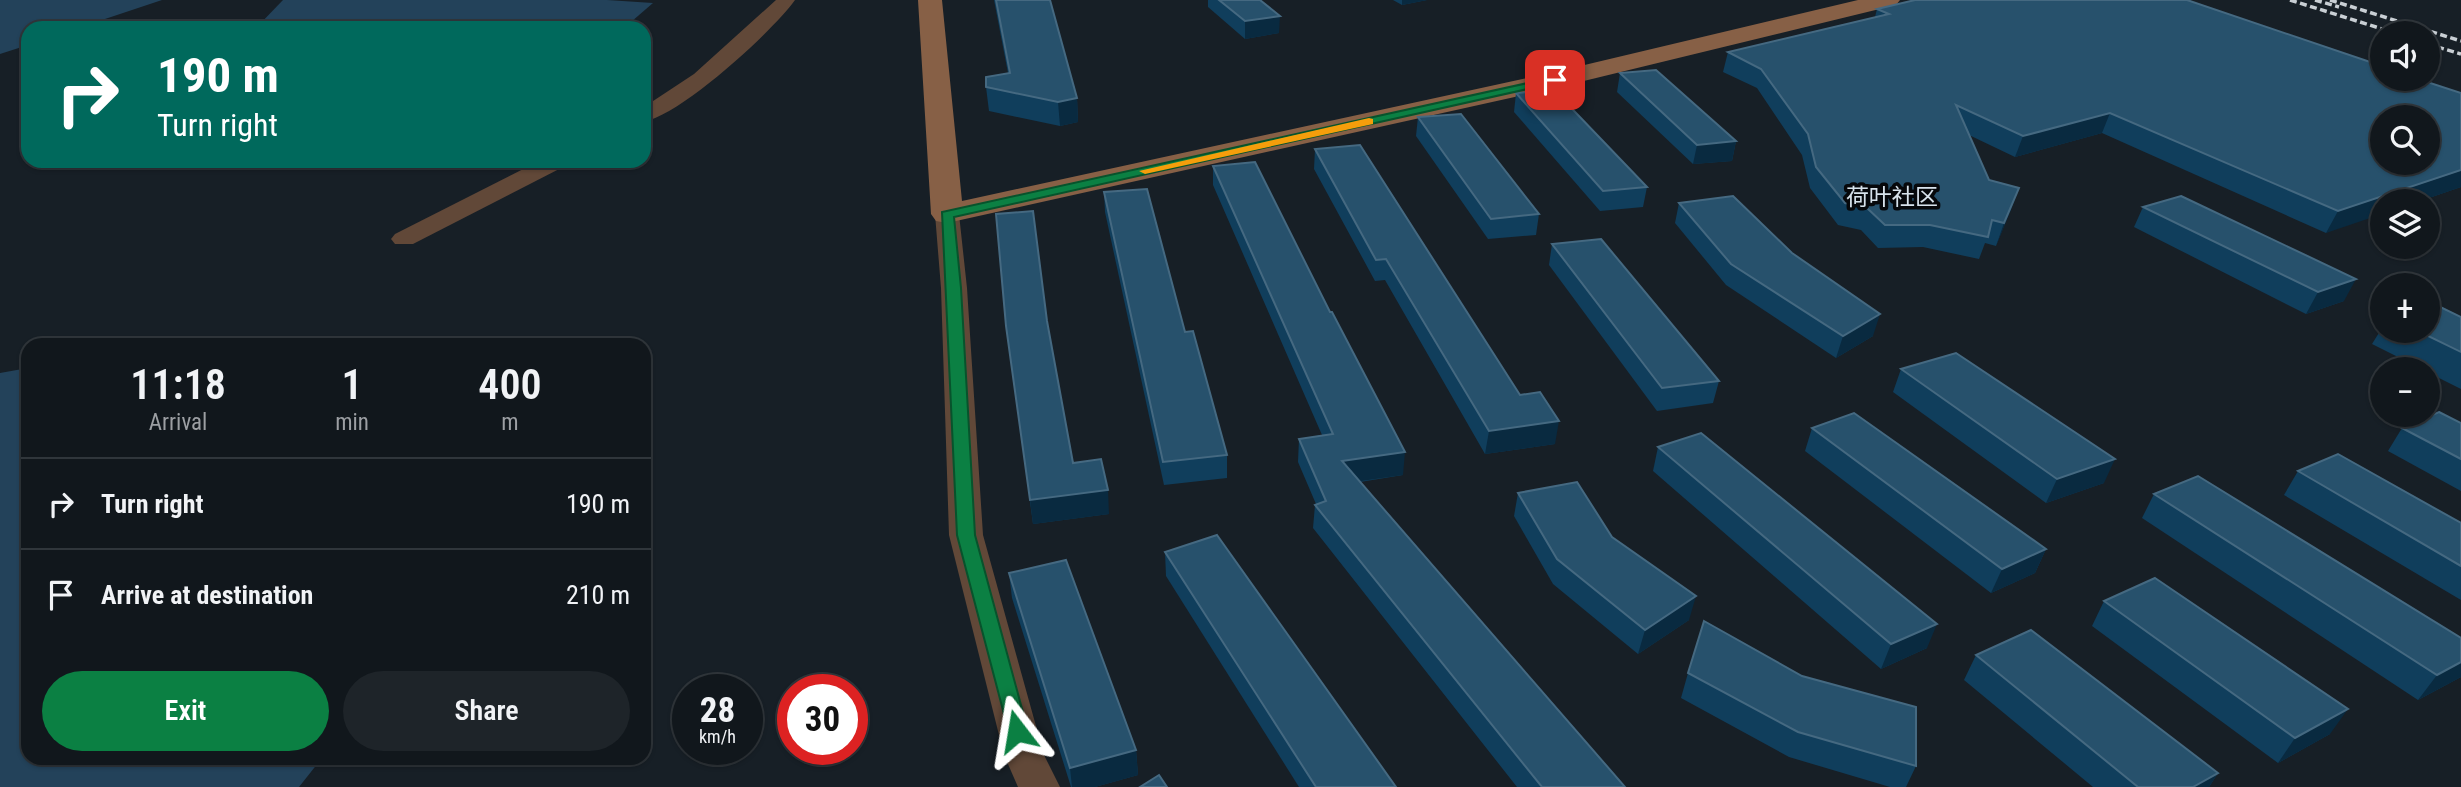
<!DOCTYPE html>
<html lang="en">
<head>
<meta charset="utf-8">
<style>
	:root { --surface:#11171c; --page:#1e2429; --text:#f1f3f6; --muted:#9c9fa3; --line:#30363b; --accent:#0b8043 }
	body { margin:0; font-family:"Roboto Condensed","Noto Sans SC",sans-serif; background:var(--page); color:var(--text); height:100vh; display:flex; flex-direction:column; font-size:26px; white-space:nowrap }
	* { box-sizing:border-box; margin:0 }
	p { font-size:23px; color:var(--muted) }
	.icon { flex:none; width:38px; height:38px; fill:none; stroke:currentColor; stroke-width:2; stroke-linecap:round; stroke-linejoin:round }
	.map { position:relative; flex:1; overflow:hidden }
	.sheet { position:absolute; left:21px; top:338px; width:630px; height:427px; display:flex; flex-direction:column; background:var(--surface); border-radius:21px; box-shadow:0 2px 5px #0004,0 0 0 2px var(--line) }
	.sheet>* { flex:none }
	.hud { position:absolute; left:21px; top:21px; width:630px; height:147px; border-radius:21px; box-shadow:0 2px 5px #0004,0 0 0 2px var(--line); background:#00695c; color:#fff; overflow:hidden }
	.controls { position:absolute; left:2370px; top:21px; display:grid; gap:14px }
	.controls a { display:grid; place-items:center; width:70px; height:70px; border-radius:50%; background:var(--surface); box-shadow:0 2px 5px #0004,0 0 0 2px var(--line); font-size:35px }
	.speed { position:absolute; left:672px; top:674px; display:flex; gap:14px; font-size:35px; font-weight:700; text-align:center }
	.speed>* { display:grid; place-content:center; width:91px; height:91px; border-radius:50%; background:var(--surface); box-shadow:0 2px 5px #0004,0 0 0 2px var(--line); line-height:1 }
	.speed small { font-size:18px; font-weight:400 }
	.speed .limit { border:10px solid #d22; background:#fff; color:#111 }
	.pin { position:absolute; display:grid; place-items:center; width:60px; height:60px; color:#fff; margin:-30px; border-radius:14px; box-shadow:0 4px 10px #0006 }
	.me { position:absolute; width:77px; margin:-38px; rotate:346deg; stroke-linejoin:round; filter:drop-shadow(0 0 5px #0008) }
	.turn { display:flex; align-items:center; gap:24px; height:147px; padding:0 21px; font-size:32px }
	.turn .icon { width:91px; height:91px; stroke-width:2.5 }
	.turn b { display:block; font-size:49px; line-height:60px }
	.eta { display:flex; justify-content:space-evenly; align-items:center; height:119px; text-align:center }
	.eta b { font-size:42px; font-weight:600; line-height:49px }
	.primary-button { display:flex; gap:14px; margin-top:auto; padding:14px 21px }
	.primary-button a { flex:1; height:80px; border-radius:42px; background:var(--accent); color:#fff; font-size:28px; font-weight:600; line-height:80px; text-align:center }
	.primary-button a+a { background:var(--page); color:var(--text) }
	ul { padding:0; list-style:none }
	li { display:flex; align-items:center; gap:21px; height:91px; padding:0 21px; border-top:2px solid var(--line) }
	li div { flex:1 }
	li b { display:block; font-size:26px }
	li em { font-style:normal }
	.map>svg:first-child { display:block }
	.green { fill:#23425a }
	.lines { fill:none; stroke-linecap:round; stroke-linejoin:round }
	.minor { fill:#614838; fill-rule:evenodd }
	.secondary { fill:#876046; fill-rule:evenodd }
	.rail { stroke:#c9cfd4; stroke-width:3.5; stroke-dasharray:7 3.5; stroke-linecap:butt }
	.wall { fill:#103e5c }
	.shaded-wall { fill:#092a40 }
	.building { fill:#27516c; stroke:#456981; stroke-width:2; fill-rule:evenodd }
	.route { fill:#0b8043; stroke:#07532c; stroke-width:2 }
	.slow { fill:#f59e0b }
	.labels { text-anchor:middle; dominant-baseline:central; stroke-width:7; stroke-linejoin:round; paint-order:stroke }
	.quarter-label { font-size:23px; fill:#d7e2eb; stroke:#06080b }
</style>
</head>
<body>
<div class="map">
<svg width="2461" height="787" viewBox="0 0 2461 787">
	<rect width="100%" height="100%" fill="#171f26"/>
	<g class="green">
		<polygon points="0,0 162,0 78,28 28,28 28,45 0,54"/>
		<polygon points="283,0 607,0 653,3 624,28 256,28"/>
		<polygon points="28,368 28,758 322,758 299,787 0,787 0,373"/>
	</g>
	<g class="lines">
		<g class="minor">
			<path d="M776,0H795C771,33 683,113 644,122V107L694,74Z"/>
			<polygon points="539,161 568,161 565,166 413,244 395,244 391,239 395,234"/>
			<polygon points="947,207 956,209 959,214 967,288 983,535 1044,755 1060,787 1018,787 1004,755 949,535 941,288 935,214 938,209"/>
		</g>
		<polygon class="secondary" points="918,0 942,0 962,201 1555,72 1858,0 1900,0 1896,5 1555,88 947,223 936,221 931,214"/>
		<g class="rail">
			<polyline points="2290,0 2395,33"/>
			<polyline points="2315,0 2339,7"/>
			<polyline points="2330,0 2461,41"/>
			<polyline points="2427,44 2461,54"/>
		</g>
	</g>
	<g class="wall">
		<polygon points="994,0 1050,0 1077,98 1078,122 1060,126 989,111 986,87 1008,73"/>
		<polygon points="1208,0 1260,0 1279,33 1245,39 1208,7"/>
		<polygon points="1393,0 1427,0 1402,5"/>
		<polygon points="1877,9 2461,93 2461,187 2420,201 2382,201 2326,233 2102,133 2015,157 1969,135 1989,180 2019,188 1996,246 1985,243 1979,259 1923,247 1878,248 1861,230 1838,225 1810,188 1802,155 1757,88 1723,72 1728,52 1875,17"/>
		<polygon points="1620,73 1736,141 1732,161 1693,164 1617,92"/>
		<polygon points="1516,93 1647,187 1643,207 1600,211 1514,112"/>
		<polygon points="1418,117 1539,214 1536,235 1488,239 1416,136"/>
		<polygon points="1315,149 1520,395 1555,444 1485,454 1385,280 1375,281 1314,169"/>
		<polygon points="1213,166 1403,475 1360,482 1625,787 1517,787 1313,528 1315,505 1316,504 1298,462 1299,439 1322,435 1213,185"/>
		<polygon points="1104,192 1185,332 1227,455 1227,478 1164,485 1105,212"/>
		<polygon points="1679,203 1873,336 1836,358 1726,285 1675,223"/>
		<polygon points="2143,207 2344,301 2306,314 2134,227"/>
		<polygon points="1552,244 1719,381 1713,403 1657,411 1549,265"/>
		<polygon points="2461,317 2461,389 2427,372 2427,369 2422,369 2372,344 2382,328 2382,331 2427,331"/>
		<polygon points="1047,321 1073,463 1109,514 1033,524 1006,326"/>
		<polygon points="1901,369 2104,483 2046,503 1893,392"/>
		<polygon points="2461,423 2461,491 2388,451 2402,428"/>
		<polygon points="1812,428 2046,549 2035,573 1991,593 1805,451"/>
		<polygon points="1658,447 1927,648 1881,669 1653,471"/>
		<polygon points="2298,471 2461,523 2461,600 2284,495"/>
		<polygon points="1518,493 1612,537 1689,620 1638,654 1553,584 1514,516"/>
		<polygon points="2154,494 2461,638 2461,677 2418,700 2142,518"/>
		<polygon points="1165,552 1396,787 1299,787 1166,576"/>
		<polygon points="1009,573 1136,750 1138,775 1095,787 1071,787 1012,598"/>
		<polygon points="2104,601 2330,734 2278,763 2092,626"/>
		<polygon points="1976,655 2218,773 2209,787 2093,787 1964,680"/>
		<polygon points="1688,673 1916,766 1906,787 1890,787 1789,757 1681,698"/>
	</g>
	<g class="shaded-wall">
		<polygon points="1402,0 1427,0 1402,5"/>
		<polygon points="1280,16 1279,33 1245,39 1245,21"/>
		<polygon points="1077,98 1078,122 1060,126 1058,102"/>
		<polygon points="2110,113 2102,133 2015,157 2023,136"/>
		<polygon points="1736,141 1732,161 1693,164 1697,145"/>
		<polygon points="2461,170 2461,187 2420,201 2382,201 2382,214 2326,233 2338,211"/>
		<polygon points="2019,188 2011,210 1996,246 2004,223"/>
		<polygon points="2356,279 2344,301 2306,314 2318,292"/>
		<polygon points="1880,314 1873,336 1836,358 1843,336"/>
		<polygon points="1559,421 1555,444 1485,454 1489,431"/>
		<polygon points="1405,452 1403,475 1340,484 1342,461"/>
		<polygon points="2115,459 2104,483 2046,503 2057,479"/>
		<polygon points="1108,490 1109,514 1033,524 1030,500"/>
		<polygon points="2046,549 2035,573 1991,593 2002,569"/>
		<polygon points="1696,596 1689,620 1638,654 1645,630"/>
		<polygon points="1937,624 1927,648 1881,669 1891,644"/>
		<polygon points="2461,662 2461,677 2418,700 2437,675"/>
		<polygon points="2348,709 2330,734 2278,763 2295,738"/>
		<polygon points="1136,750 1138,775 1095,787 1072,787 1070,768"/>
		<polygon points="2218,773 2209,787 2193,787"/>
	</g>
	<g class="building">
		<polygon points="996,0 1050,0 1077,98 1058,102 986,87 986,77 1010,73"/>
		<polygon points="1219,0 1260,0 1280,16 1245,21"/>
		<path d="M1915,0H2187L2382,66V79H2418L2461,93V170L2338,211L2110,113L2023,136L1956,105L1989,180L2019,188L2004,223L1992,220L1988,237L1930,225H1885L1867,208L1845,203L1816,167L1808,134L1761,69L1728,52L1889,14L1877,9ZM2382,117H2427V163H2382Z"/>
		<polygon points="1656,70 1736,141 1697,145 1620,73"/>
		<polygon points="1554,90 1647,187 1603,191 1516,93"/>
		<polygon points="1461,114 1539,214 1491,219 1418,117"/>
		<polygon points="1360,145 1520,395 1540,392 1559,421 1489,431 1386,259 1376,260 1315,149"/>
		<polygon points="1255,162 1330,312 1332,312 1405,452 1342,461 1625,787 1542,787 1315,505 1326,501 1299,439 1333,434 1213,166"/>
		<polygon points="1147,189 1185,332 1193,331 1227,455 1163,462 1104,192"/>
		<polygon points="1733,196 1792,253 1880,314 1843,336 1731,264 1679,203"/>
		<polygon points="2181,196 2356,279 2318,292 2143,207"/>
		<polygon points="1033,211 1047,321 1073,463 1101,459 1108,490 1030,500 1006,326 996,214"/>
		<polygon points="1601,239 1719,381 1662,388 1552,244"/>
		<polygon points="2430,302 2461,317 2461,352 2418,331 2427,331 2427,303"/>
		<polygon points="1956,353 2115,459 2057,479 1901,369"/>
		<polygon points="2439,412 2461,423 2461,459 2402,428"/>
		<polygon points="1854,413 2046,549 2002,569 1812,428"/>
		<polygon points="1701,433 1937,624 1891,644 1658,447"/>
		<polygon points="2338,454 2461,523 2461,566 2298,471"/>
		<polygon points="2198,476 2461,638 2461,662 2437,675 2154,494"/>
		<polygon points="1577,482 1612,537 1696,596 1645,630 1557,559 1518,493"/>
		<polygon points="1217,535 1396,787 1316,787 1165,552"/>
		<polygon points="1066,560 1136,750 1070,768 1009,573"/>
		<polygon points="2155,578 2348,709 2295,738 2104,601"/>
		<polygon points="1704,621 1802,676 1916,707 1916,766 1798,732 1688,673"/>
		<polygon points="2031,630 2218,773 2193,787 2138,787 1976,655"/>
		<polygon points="1159,775 1167,787 1140,787"/>
	</g>
	<polygon class="route" points="1555,77 1559,78 1559,82 954,217 961,288 975,535 1028,731 1025,737 1010,737 957,535 942,212"/>
	<polygon class="slow" points="1369,118 1373,119 1373,124 1145,174 1139,171"/>
	<g class="labels">
		<g class="quarter-label">
			<text x="1892" y="197">荷叶社区</text>
		</g>
	</g>
</svg>
<div class="controls">
<a><svg class="icon" aria-label="sound" viewBox="0 0 24 24"><path d="M4 9h4l5-4v14l-5-4H4zM17 9q2 3 0 6"/></svg></a>
<a><svg class="icon" aria-label="search" viewBox="0 0 24 24"><circle cx="10" cy="10" r="6"/><path d="M15 15l6 6"/></svg></a>
<a><svg class="icon" aria-label="layers" viewBox="0 0 24 24"><path d="M12 4l9 5-9 5-9-5zM3 14l9 5 9-5"/></svg></a>
<a>+</a>
<a>−</a>
</div>
<div class="speed"><div>28<small>km/h</small></div><div class="limit">30</div></div>
<div class="pin" style="left:1555px;top:80px;background:#d93025"><svg class="icon" aria-label="arrive" viewBox="0 0 24 24"><path d="M6 21V4h12l-3 4 3 4H6"/></svg></div>
<svg class="me" style="left:1017px;top:731px" viewBox="-20 -20 40 40"><path d="M0-17L14 15 0 8-14 15z" fill="#0b8043" stroke="#fff" stroke-width="4"/></svg>
<div class="hud">
<div class="turn"><svg class="icon" aria-label="right" viewBox="0 0 24 24"><path d="M7 20v-9h11M14 6l5 5-5 5"/></svg><div><b>190 m</b>Turn right</div></div>
</div>
<section class="sheet">
<div class="eta">
<div><b>11:18</b><p>Arrival</p></div>
<div><b>1</b><p>min</p></div>
<div><b>400</b><p>m</p></div>
</div>
<ul>
<li><svg class="icon" aria-label="right" viewBox="0 0 24 24"><path d="M7 20v-9h11M14 6l5 5-5 5"/></svg><div><b>Turn right</b></div><em>190 m</em></li>
<li><svg class="icon" aria-label="arrive" viewBox="0 0 24 24"><path d="M6 21V4h12l-3 4 3 4H6"/></svg><div><b>Arrive at destination</b></div><em>210 m</em></li>
</ul>
<div class="primary-button"><a>Exit</a><a>Share</a></div>
</section>
</div>
</body>
</html>
